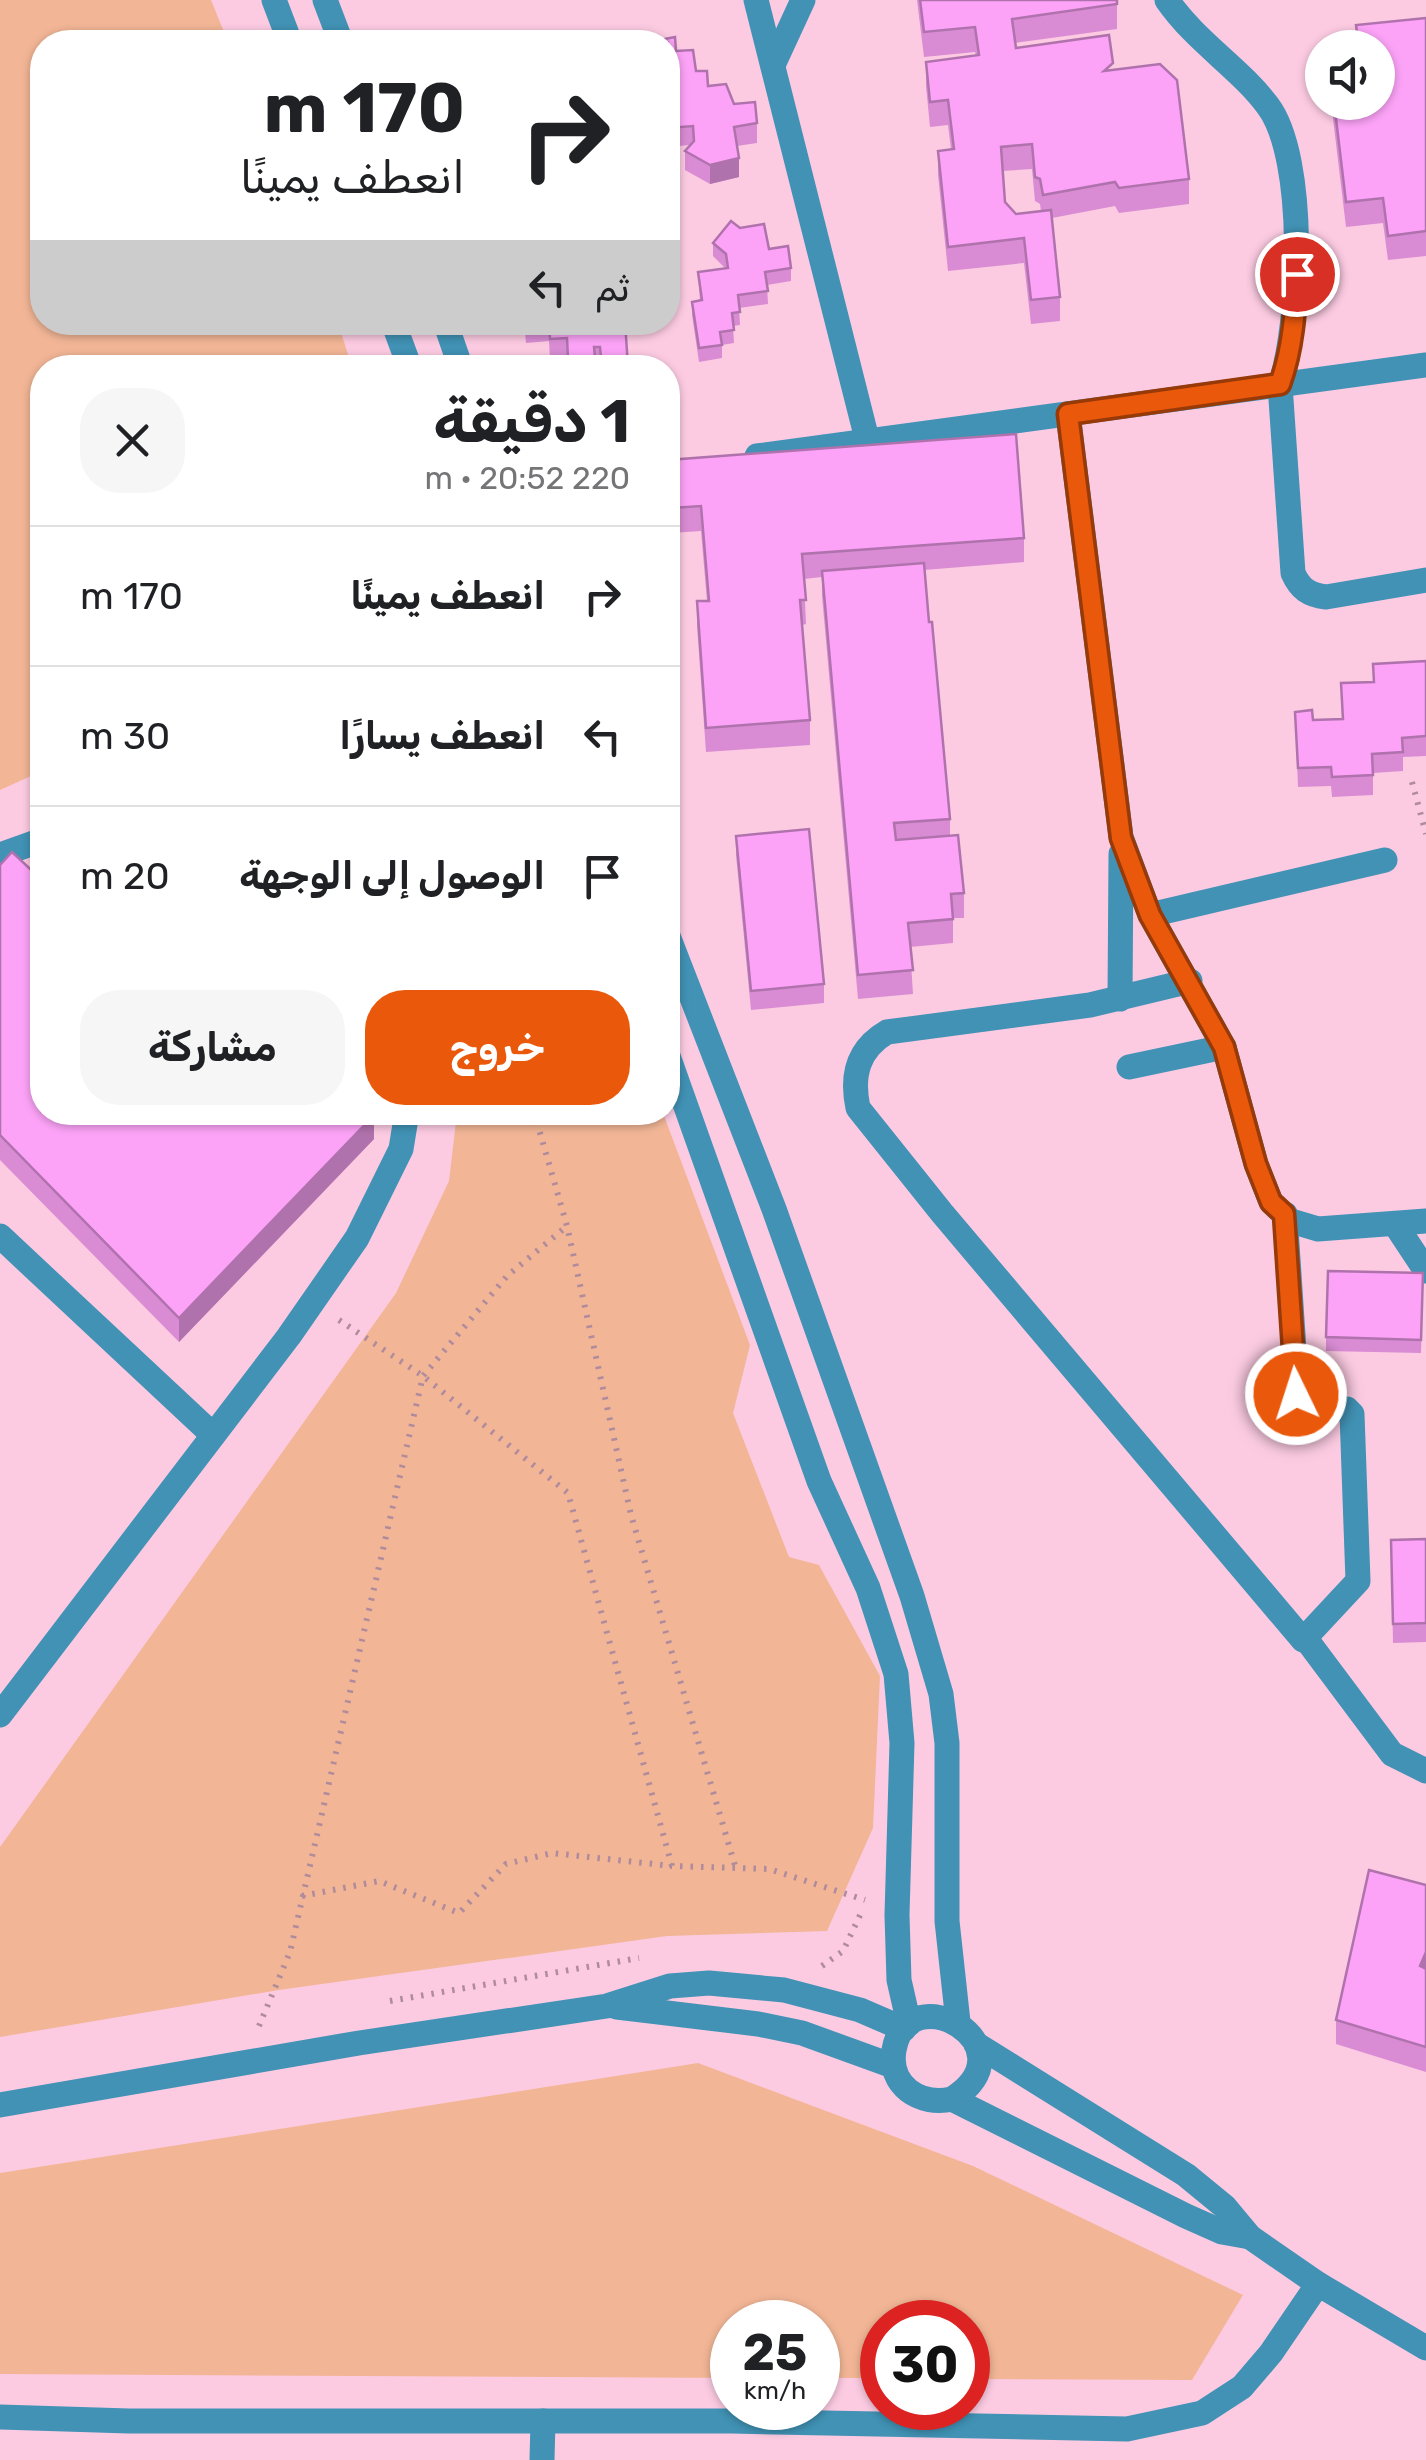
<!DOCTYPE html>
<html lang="ar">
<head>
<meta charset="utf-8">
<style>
	:root { --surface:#fff; --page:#f6f6f6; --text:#202124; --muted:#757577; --line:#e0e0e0; --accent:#ea580c }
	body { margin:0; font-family:Rubik,"Noto Sans Arabic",sans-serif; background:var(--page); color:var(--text); direction:rtl; height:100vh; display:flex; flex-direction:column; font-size:38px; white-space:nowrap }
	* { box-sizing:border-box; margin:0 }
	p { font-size:32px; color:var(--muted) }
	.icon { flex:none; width:55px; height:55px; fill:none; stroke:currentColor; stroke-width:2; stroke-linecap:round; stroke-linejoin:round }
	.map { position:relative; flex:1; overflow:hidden; direction:ltr }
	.details { position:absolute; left:30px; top:355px; width:650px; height:770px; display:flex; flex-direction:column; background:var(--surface); border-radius:40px; box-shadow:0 2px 8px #0004; direction:rtl }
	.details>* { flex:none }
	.banner { position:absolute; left:30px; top:30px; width:650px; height:305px; border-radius:40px; box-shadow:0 2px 8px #0004; direction:rtl; background:#fff; color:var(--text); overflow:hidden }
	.buttons { position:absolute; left:1305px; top:30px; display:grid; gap:20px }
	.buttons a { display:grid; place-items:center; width:90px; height:90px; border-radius:50%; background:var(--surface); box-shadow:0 2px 8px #0004; font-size:50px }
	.speed { position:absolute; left:710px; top:2300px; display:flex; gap:20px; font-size:50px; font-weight:700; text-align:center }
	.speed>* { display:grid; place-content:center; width:130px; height:130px; border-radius:50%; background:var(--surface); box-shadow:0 2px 8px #0004; line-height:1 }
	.speed small { font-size:25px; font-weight:400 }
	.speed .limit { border:15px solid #d22; background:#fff; color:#111 }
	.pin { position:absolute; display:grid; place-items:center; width:85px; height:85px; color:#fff; margin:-42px; border:5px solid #fff; border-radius:50%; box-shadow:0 2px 10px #0007 }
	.me { position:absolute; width:110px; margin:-55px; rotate:356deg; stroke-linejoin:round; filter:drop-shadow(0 0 8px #0008) }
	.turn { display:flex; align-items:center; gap:35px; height:210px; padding:0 50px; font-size:45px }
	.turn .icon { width:130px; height:130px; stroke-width:2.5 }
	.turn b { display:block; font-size:70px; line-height:85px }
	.then { display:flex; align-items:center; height:95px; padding:0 50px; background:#0003; gap:20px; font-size:38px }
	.round { display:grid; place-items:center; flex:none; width:105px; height:105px; border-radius:40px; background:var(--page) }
	.overview { display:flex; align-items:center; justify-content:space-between; height:170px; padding:0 50px }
	h1 { font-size:60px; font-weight:700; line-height:75px }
	.button { display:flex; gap:20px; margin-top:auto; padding:20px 50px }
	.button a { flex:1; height:115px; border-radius:40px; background:var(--accent); color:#fff; font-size:40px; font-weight:700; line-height:115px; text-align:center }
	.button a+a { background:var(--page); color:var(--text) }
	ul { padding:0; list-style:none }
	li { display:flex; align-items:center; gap:30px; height:140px; padding:0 50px; border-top:2px solid var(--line) }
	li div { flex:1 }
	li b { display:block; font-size:38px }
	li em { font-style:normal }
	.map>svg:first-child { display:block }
	.green { fill:#f2b696 }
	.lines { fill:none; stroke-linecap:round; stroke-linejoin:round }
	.path { stroke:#b08b9c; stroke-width:6; stroke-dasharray:2.5 8; stroke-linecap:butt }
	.minor { stroke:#4192b5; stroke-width:25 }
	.wall { fill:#d98cd4; fill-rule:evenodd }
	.shaded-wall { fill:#b072ad }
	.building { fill:#fca3f7; stroke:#b072ad; stroke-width:2.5 }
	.route-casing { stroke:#983908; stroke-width:25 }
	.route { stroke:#ea580c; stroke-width:18 }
</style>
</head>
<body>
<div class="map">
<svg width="1426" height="2460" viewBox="0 0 1426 2460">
	<rect width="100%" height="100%" fill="#fccbe2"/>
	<g class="green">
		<polygon points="0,0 211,0 228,42 42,42 42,322 338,323 352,367 42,368 42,771 0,790"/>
		<polygon points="457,1113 663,1113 750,1345 733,1413 789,1557 819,1565 880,1676 873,1828 827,1931 667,1936 279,1990 0,2037 0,1847 396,1293 449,1181"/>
		<polygon points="698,2063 973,2166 1243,2295 1192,2380 968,2379 968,2322 882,2322 882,2378 818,2378 818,2322 732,2322 732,2378 0,2374 0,2173"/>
	</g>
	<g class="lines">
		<g class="path">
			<polyline points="1412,782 1426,834"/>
			<polyline points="534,1112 567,1226 631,1515 736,1869"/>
			<polyline points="339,1320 423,1376 568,1493 672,1866 769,1869 865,1900"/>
			<polyline points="302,1896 379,1881 459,1913 506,1864 552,1853 672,1866"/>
			<polyline points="822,1966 843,1951 863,1909"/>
			<polyline points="390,2001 639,1958"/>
			<polyline points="259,2026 290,1952 423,1376 507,1276 567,1226"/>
		</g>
		<g class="minor">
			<polyline points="274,0 290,42"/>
			<polyline points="325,0 341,42"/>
			<polyline points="756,0 867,439"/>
			<path d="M1167,0C1197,43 1240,68 1268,106C1307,158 1301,324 1280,385L1293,573C1300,589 1309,595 1326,597L1426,580"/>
			<polyline points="773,65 803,0"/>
			<polyline points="393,322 410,368"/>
			<polyline points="445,322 461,368"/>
			<polyline points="1068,414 1121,837 1150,915 1224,1047 1256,1164 1271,1202 1291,1221 1318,1229 1426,1221"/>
			<polyline points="757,456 1426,365"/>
			<polyline points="0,855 42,840"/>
			<polyline points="1150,915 1385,860"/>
			<polyline points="668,936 774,1209 912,1596 941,1694 947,1743 947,1921 958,2022"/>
			<path d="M1190,981L1090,1005L887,1032C858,1049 851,1075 858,1108L942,1213L1303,1640L1358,1581L1352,1414L1347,1409L1312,1408L1301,1404L1297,1395L1285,1214"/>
			<polyline points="1120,999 1121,854"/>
			<polyline points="668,1056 819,1481 868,1588 896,1674 902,1743 897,1915 899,1980 909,2024"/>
			<polyline points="1129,1067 1224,1047"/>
			<polyline points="1395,1224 1426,1271"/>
			<polyline points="0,1236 213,1435"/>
			<polyline points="1306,1639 1392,1754 1426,1771"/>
			<polyline points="0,1715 289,1336 357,1238 401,1149 407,1112"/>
			<polyline points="617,2007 758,2024 802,2033 893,2066"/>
			<polyline points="976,2044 1186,2175 1225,2207 1250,2237 1318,2284 1426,2348"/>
			<path d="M952,2099C1035,2046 907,1973 894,2050C888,2086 920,2106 952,2099L1186,2216L1222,2232L1250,2237"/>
			<polyline points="0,2105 359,2043 607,2006 670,1986 709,1983 784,1990 860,2010 904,2029"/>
			<polyline points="0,2417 129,2421 731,2421 1127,2429 1202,2413 1242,2387 1271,2353 1318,2284"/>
			<polyline points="542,2460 543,2421"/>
		</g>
	</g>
	<g class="wall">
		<path d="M917,0H1117V29L1015,43L1016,48L1113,70L1189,179V204L1119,213L1115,206L1052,218L1060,297V321L1031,324L1024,263L948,271L938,175V151L951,149L948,125L930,127L926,86V62L976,56L975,52L924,57ZM1032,169L1035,201L1040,204L1041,211L1016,214L1005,202L1003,171Z"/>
		<polygon points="1426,18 1426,256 1388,260 1383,223 1346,227 1331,102 1378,102 1378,48 1356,48 1356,25"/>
		<polygon points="668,42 696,71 708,86 734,104 757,123 757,143 737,146 739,177 710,184 685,170 685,151 690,145 668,147"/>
		<polygon points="713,243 769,249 791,268 791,281 767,285 768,304 739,308 740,325 733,326 734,343 722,345 722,358 699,362 692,315 692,302 700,301 698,272 726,269 713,256"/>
		<polygon points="524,322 625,322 628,368 600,368 600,366 595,368 567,368 567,357 550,359 549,341 526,343"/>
		<polygon points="668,460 1024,538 1024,562 924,570 950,819 950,835 964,893 964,918 953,918 953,943 910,947 913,994 858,999 822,596 822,577 804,579 806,624 802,625 810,720 810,745 706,752 697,626 697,601 707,601 701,531 671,533 668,494"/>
		<polygon points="1426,661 1426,756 1403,757 1403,771 1373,773 1373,795 1332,797 1331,786 1298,787 1295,712 1313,720 1342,719 1341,683 1373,682 1373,664"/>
		<polygon points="736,836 824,984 824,1003 751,1010 736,855"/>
		<polygon points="0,865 42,1112 374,1139 179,1342 0,1160"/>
		<polygon points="1423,1273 1421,1353 1326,1351 1326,1337"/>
		<polygon points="1426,1539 1426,1642 1393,1643 1391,1540"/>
		<polygon points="1426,1885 1426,2072 1336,2044 1336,2020"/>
	</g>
	<g class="shaded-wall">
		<polygon points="739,158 739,177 710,184 710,165"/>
		<polygon points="374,1115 374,1139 179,1342 179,1318"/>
		<polygon points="1426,1952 1426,1976 1420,1966"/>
	</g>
	<g class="building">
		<polygon points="920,0 1117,0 1117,4 1012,19 1016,48 1109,35 1113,63 1104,71 1160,64 1177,80 1189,179 1119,188 1115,182 1043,195 1040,179 1035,177 1032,144 1001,147 1005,202 1016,214 1051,210 1060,297 1031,300 1024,238 948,247 938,151 954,149 948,100 930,102 926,62 979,55 975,27 924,32"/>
		<polygon points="1426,18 1426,231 1388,236 1383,198 1346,202 1334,102 1378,102 1378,68 1379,68 1378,48 1359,48 1356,25"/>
		<polygon points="675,37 676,51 693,50 696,71 707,71 708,86 726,84 734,104 755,102 757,123 734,127 739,158 710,165 685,151 694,141 693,126 668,128 668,42 649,42"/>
		<polygon points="731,221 740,228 764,224 769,249 788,246 791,268 765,272 768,291 738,295 740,312 732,313 734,330 720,332 722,345 699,348 692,302 702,300 698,272 728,268 726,254 713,243"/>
		<polygon points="549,322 625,322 628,366 602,368 600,347 594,347 595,357 568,359 567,338 550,339"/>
		<polygon points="1016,434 1024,538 802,554 806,600 800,600 810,720 706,728 697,601 709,601 701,506 671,508 668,460"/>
		<polygon points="924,563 929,622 932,622 950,819 894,823 896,840 958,835 964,893 951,894 953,919 908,923 913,970 858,975 822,571"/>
		<polygon points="1426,661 1426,736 1402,738 1403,752 1372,754 1373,775 1332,777 1331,767 1298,768 1295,712 1312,710 1313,720 1343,719 1341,683 1374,682 1373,664"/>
		<polygon points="809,829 824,984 751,991 736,836"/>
		<polygon points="12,852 42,880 42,1112 372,1112 374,1115 179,1318 0,1135 0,865"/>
		<polygon points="1328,1271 1423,1273 1421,1340 1326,1337"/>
		<polygon points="1426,1539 1426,1623 1393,1624 1391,1540"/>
		<polygon points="1369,1870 1426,1885 1426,1952 1420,1966 1426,1969 1426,2047 1336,2020"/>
	</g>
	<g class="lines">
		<g class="route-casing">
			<path id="route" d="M1296,1394L1284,1214L1271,1202L1256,1164L1224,1047L1150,915L1121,838L1068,414L1280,384C1293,348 1295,312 1297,274"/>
		</g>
		<use href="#route" class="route"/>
	</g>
</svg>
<div class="buttons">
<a><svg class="icon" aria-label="sound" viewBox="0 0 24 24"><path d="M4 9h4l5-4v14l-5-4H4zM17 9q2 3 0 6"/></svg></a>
</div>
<div class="speed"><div>25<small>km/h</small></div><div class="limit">30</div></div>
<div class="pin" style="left:1297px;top:274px;background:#d93025"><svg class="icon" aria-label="arrive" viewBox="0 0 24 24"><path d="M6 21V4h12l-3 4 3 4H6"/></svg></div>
<svg class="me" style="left:1296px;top:1394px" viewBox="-20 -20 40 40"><circle r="17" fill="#ea580c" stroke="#fff" stroke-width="3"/><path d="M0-11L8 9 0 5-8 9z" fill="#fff"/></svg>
<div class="banner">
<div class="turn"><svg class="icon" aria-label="right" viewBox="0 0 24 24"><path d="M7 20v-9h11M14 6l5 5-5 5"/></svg><div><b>170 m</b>انعطف يمينًا</div></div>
<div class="then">ثم<svg class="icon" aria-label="left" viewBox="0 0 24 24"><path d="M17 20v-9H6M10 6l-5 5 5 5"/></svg></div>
</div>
<section class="details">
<div class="overview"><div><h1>1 دقيقة</h1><p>220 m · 20:52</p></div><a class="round"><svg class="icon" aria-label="close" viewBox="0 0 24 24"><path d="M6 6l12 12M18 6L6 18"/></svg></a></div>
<ul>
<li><svg class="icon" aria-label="right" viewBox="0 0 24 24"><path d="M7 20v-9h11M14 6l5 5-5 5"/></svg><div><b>انعطف يمينًا</b></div><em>170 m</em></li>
<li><svg class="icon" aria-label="left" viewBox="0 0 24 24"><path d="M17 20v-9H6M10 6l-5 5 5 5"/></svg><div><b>انعطف يسارًا</b></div><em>30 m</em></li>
<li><svg class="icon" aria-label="arrive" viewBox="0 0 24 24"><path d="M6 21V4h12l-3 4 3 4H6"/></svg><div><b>الوصول إلى الوجهة</b></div><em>20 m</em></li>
</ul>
<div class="button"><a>خروج</a><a>مشاركة</a></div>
</section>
</div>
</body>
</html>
